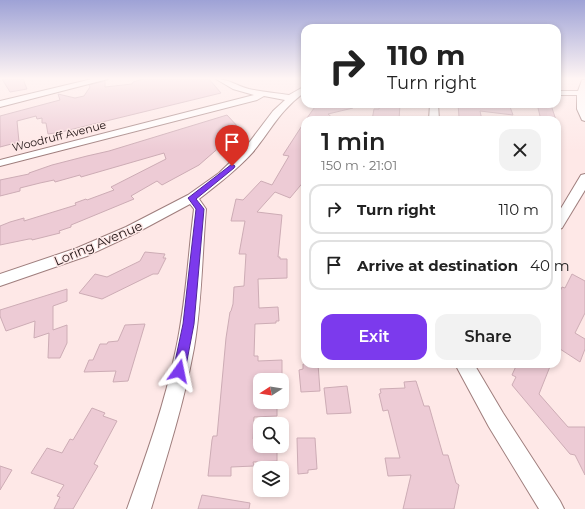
<!DOCTYPE html>
<html lang="en">
<head>
<meta charset="utf-8">
<style>
	:root { --surface:#fff; --page:#f2f2f2; --text:#222; --muted:#767676; --line:#e0e0e0; --accent:#7c3aed }
	body { margin:0; font-family:Montserrat,sans-serif; background:var(--page); color:var(--text); height:100vh; display:flex; flex-direction:column; font-size:15px; white-space:nowrap }
	* { box-sizing:border-box; margin:0 }
	p { font-size:13px; color:var(--muted) }
	.icon { flex:none; width:22px; height:22px; fill:none; stroke:currentColor; stroke-width:2; stroke-linecap:round; stroke-linejoin:round }
	.map { position:relative; flex:1; overflow:hidden }
	.sheet { position:absolute; left:301px; top:116px; width:260px; height:252px; display:flex; flex-direction:column; background:var(--surface); border-radius:12px; box-shadow:0 2px 6px #0003 }
	.sheet>* { flex:none }
	.banner { position:absolute; left:301px; top:24px; width:260px; height:84px; border-radius:12px; box-shadow:0 2px 6px #0003; background:#fff; color:var(--text); overflow:hidden }
	.needle { width:26px; rotate:258deg }
	.controls { position:absolute; left:253px; top:373px; display:grid; gap:8px }
	.controls a { display:grid; place-items:center; width:36px; height:36px; border-radius:8px; background:var(--surface); box-shadow:0 2px 6px #0003; font-size:20px }
	.pin { position:absolute; display:grid; place-items:center; width:34px; height:34px; color:#fff; margin:-41px -17px; border-radius:50% 50% 50% 0; rotate:-45deg; box-shadow:0 0 4px #0007 }
	.pin .icon { rotate:45deg }
	.me { position:absolute; width:44px; margin:-22px; rotate:12deg; stroke-linejoin:round; filter:drop-shadow(0 0 3px #0008) }
	.turn { display:flex; align-items:center; gap:14px; height:84px; padding:0 20px; font-size:18px }
	.turn .icon { width:52px; height:52px; stroke-width:2.5 }
	.turn b { display:block; font-size:28px; line-height:34px }
	.round { display:grid; place-items:center; flex:none; width:42px; height:42px; border-radius:12px; background:var(--page) }
	.summary { display:flex; align-items:center; justify-content:space-between; height:68px; padding:0 20px }
	h1 { font-size:24px; font-weight:600; line-height:30px }
	.cta { display:flex; gap:8px; margin-top:auto; padding:8px 20px }
	.cta a { flex:1; height:46px; border-radius:12px; background:var(--accent); color:#fff; font-size:16px; font-weight:600; line-height:46px; text-align:center }
	.cta a+a { background:var(--page); color:var(--text) }
	ul { padding:0; list-style:none }
	li { display:flex; align-items:center; gap:12px; height:50px; margin:0 8px 6px; padding:0 12px; border:2px solid var(--line); border-radius:12px }
	li div { flex:1 }
	li b { display:block; font-size:15px }
	li em { font-style:normal }
	.map>svg:first-child { display:block }
	.building { fill:#edcbd5; stroke:#cdacb5 }
	.lines { fill:none; stroke-linecap:round; stroke-linejoin:round }
	.minor-casing { stroke:#9f7e7d; stroke-width:2 }
	.minor { fill:#fff; fill-rule:evenodd }
	.route { fill:#7c3aed; stroke:#51269a }
	.labels { text-anchor:middle; dominant-baseline:central; stroke-width:3; stroke-linejoin:round; paint-order:stroke }
	.far-street-label { font-size:11px; fill:#201414; stroke:#fee8e7 }
	.street-label { font-size:13px; fill:#201414; stroke:#fee8e7 }
</style>
</head>
<body>
<div class="map">
<svg width="585" height="509" viewBox="0 0 585 509">
	<rect width="100%" height="100%" fill="#fee8e7"/>
	<g class="building">
		<polygon points="2,79 23,79 27,89 10,92"/>
		<polygon points="143,79 209,79 221,93 61,132 48,134 46,123 42,123 42,118 37,119 36,116 17,121 19,142 0,147 0,116 60,100 58,94 75,98 84,96 90,87 89,85 105,81 105,87 132,84 133,82"/>
		<polygon points="317,104 352,104 353,108 328,114 335,120 318,118 316,120 307,118"/>
		<polygon points="380,104 400,104 399,120 372,120 374,109 379,109"/>
		<polygon points="458,104 509,104 513,115 480,111 482,120 461,120 459,117"/>
		<polygon points="537,104 551,105 556,120 541,120"/>
		<polygon points="227,115 239,128 229,131 233,136 229,137 230,138 199,165 162,185 157,181 131,196 134,199 71,225 71,227 59,231 60,233 32,240 32,239 29,239 0,245 0,226 10,222 24,218 24,221 76,205 75,203 86,199 87,200 114,190 111,187 166,159 164,153 81,177 80,175 55,182 54,180 40,183 20,188 20,191 0,196 0,180 29,174 29,173 52,165 87,156 109,151"/>
		<polygon points="305,121 305,180 290,198 275,192 257,212 282,215 278,257 280,257 280,259 287,259 287,278 258,279 259,308 278,307 279,321 276,321 276,323 255,324 254,356 258,356 258,361 282,360 282,379 260,380 260,402 277,402 277,416 254,417 253,439 260,439 260,446 277,446 277,461 253,462 254,466 231,467 231,476 208,476 212,440 213,436 217,436 226,338 230,312 231,311 233,304 234,287 244,286 246,254 239,254 245,221 231,221 236,199 243,200 261,181 272,185 289,156 283,155"/>
		<polygon points="145,252 165,254 163,258 166,258 158,274 153,274 102,299 79,293 95,274 107,277 140,261"/>
		<polygon points="572,274 585,281 585,313 575,333 585,339 585,349 580,362 557,347 557,298 562,287 565,288"/>
		<polygon points="67,289 67,301 53,306 53,330 67,325 67,343 60,358 48,358 49,333 34,338 35,321 6,331 0,316 0,310"/>
		<polygon points="145,324 128,381 113,382 116,371 84,372 89,360 93,360 100,344 107,344 108,342 118,341 125,325"/>
		<polygon points="303,364 318,364 320,391 301,392 299,370 303,369"/>
		<polygon points="517,364 551,364 539,394 568,427 585,427 585,475 575,455 570,454 512,385 516,377 512,375"/>
		<polygon points="416,381 424,406 429,406 443,455 448,455 456,483 459,485 454,509 403,509 411,475 388,476 385,458 400,458 388,410 383,411 379,394 381,393 380,389 405,388 404,382"/>
		<polygon points="347,386 351,413 327,414 324,388"/>
		<polygon points="92,408 105,413 103,416 117,421 94,464 98,466 73,509 54,509 60,497 57,496 64,485 31,473 47,448 62,453 70,439 73,440"/>
		<polygon points="297,438 315,438 317,469 308,470 308,473 298,474"/>
		<polygon points="0,466 12,470 0,490"/>
		<polygon points="202,495 250,503 249,509 198,509"/>
	</g>
	<g class="lines">
		<g class="minor-casing">
			<g id="minor">
				<polygon points="92,79 108,79 0,107 0,101"/>
				<path d="M216,79C229,79 237,86 249,89C263,92 276,93 289,95L305,86V92C279,111 272,129 253,152C237,170 218,184 199,199L206,209C202,255 202,302 194,348C184,403 167,456 151,509H127C146,456 165,403 176,349C186,303 188,256 194,209L190,204L136,233L87,256L0,286V274L77,248L126,227L188,195L219,173L245,148L273,111L285,100L264,96L257,100L0,166V160L254,95L233,89Z"/>
				<polygon points="582,80 585,80 585,121 582,120 577,109 577,95 557,95 557,91 578,91"/>
				<polygon points="430,104 438,104 439,120 429,120"/>
				<polygon points="585,174 585,190 562,228 557,230 557,215 581,175"/>
				<polygon points="455,364 474,364 503,413 560,501 564,509 539,509 489,427"/>
			</g>
		</g>
		<use href="#minor" class="minor"/>
	</g>
	<linearGradient id="sky" x2="0" y2="1"><stop stop-color="#9ea2d6"/><stop offset="0.52" stop-color="#fff5f4"/><stop offset="1" stop-color="#fff5f4" stop-opacity="0"/></linearGradient>
	<rect width="585" height="151" fill="url(#sky)"/>
	<polygon class="route" points="232,164 235,166 234,168 196,199 204,209 194,324 185,371 183,375 179,377 175,375 173,371 183,324 196,209 188,198"/>
	<g class="labels">
		<g class="far-street-label">
			<text transform="translate(59 136) rotate(-14)">Woodruff Avenue</text>
		</g>
		<g class="street-label">
			<text transform="translate(98 243) rotate(-23)">Loring Avenue</text>
		</g>
	</g>
</svg>
<div class="controls">
<a><svg class="needle" viewBox="-14 -14 28 28"><path d="M0-13l5 13h-10z" fill="#e53935"/><path d="M0 13l5-13h-10z" fill="#767676"/></svg></a>
<a><svg class="icon" aria-label="search" viewBox="0 0 24 24"><circle cx="10" cy="10" r="6"/><path d="M15 15l6 6"/></svg></a>
<a><svg class="icon" aria-label="layers" viewBox="0 0 24 24"><path d="M12 4l9 5-9 5-9-5zM3 14l9 5 9-5"/></svg></a>
</div>
<div class="pin" style="left:232px;top:166px;background:#d93025"><svg class="icon" aria-label="arrive" viewBox="0 0 24 24"><path d="M6 21V4h12l-3 4 3 4H6"/></svg></div>
<svg class="me" style="left:179px;top:371px" viewBox="-20 -20 40 40"><path d="M0-17L14 15 0 8-14 15z" fill="#7c3aed" stroke="#fff" stroke-width="4"/></svg>
<div class="banner">
<div class="turn"><svg class="icon" aria-label="right" viewBox="0 0 24 24"><path d="M7 20v-9h11M14 6l5 5-5 5"/></svg><div><b>110 m</b>Turn right</div></div>
</div>
<section class="sheet">
<div class="summary"><div><h1>1 min</h1><p>150 m · 21:01</p></div><a class="round"><svg class="icon" aria-label="close" viewBox="0 0 24 24"><path d="M6 6l12 12M18 6L6 18"/></svg></a></div>
<ul>
<li><svg class="icon" aria-label="right" viewBox="0 0 24 24"><path d="M7 20v-9h11M14 6l5 5-5 5"/></svg><div><b>Turn right</b></div><em>110 m</em></li>
<li><svg class="icon" aria-label="arrive" viewBox="0 0 24 24"><path d="M6 21V4h12l-3 4 3 4H6"/></svg><div><b>Arrive at destination</b></div><em>40 m</em></li>
</ul>
<div class="cta"><a>Exit</a><a>Share</a></div>
</section>
</div>
</body>
</html>
